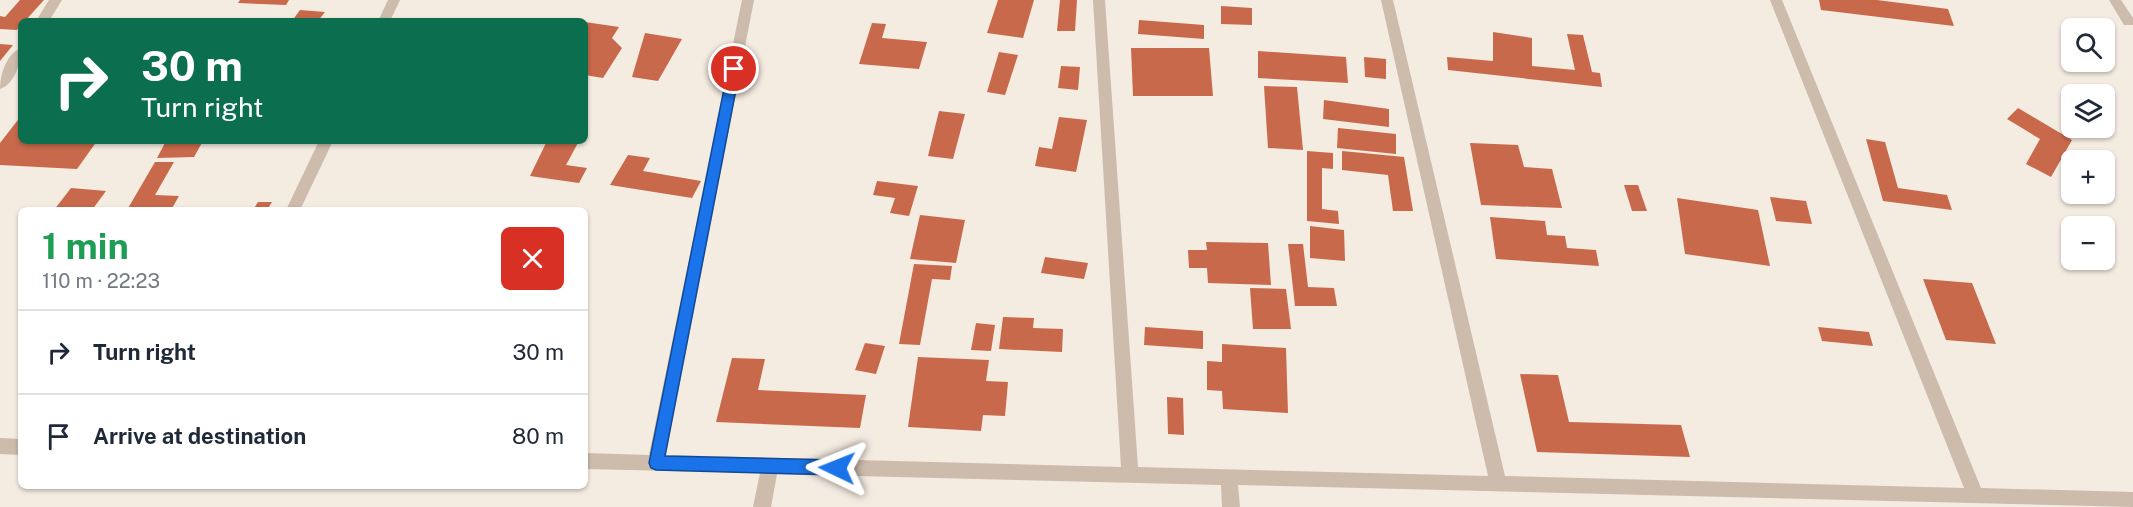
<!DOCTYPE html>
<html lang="en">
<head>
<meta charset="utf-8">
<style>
	:root { --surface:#fff; --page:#f2f2f3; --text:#1f2937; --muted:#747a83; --line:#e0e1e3 }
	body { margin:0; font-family:"Public Sans",sans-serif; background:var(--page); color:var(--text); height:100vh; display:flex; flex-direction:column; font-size:22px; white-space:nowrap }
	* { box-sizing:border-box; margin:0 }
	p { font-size:20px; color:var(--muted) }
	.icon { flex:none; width:33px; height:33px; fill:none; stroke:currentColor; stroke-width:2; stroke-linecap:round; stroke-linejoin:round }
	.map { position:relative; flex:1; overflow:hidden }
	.sheet { position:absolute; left:18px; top:207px; width:570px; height:282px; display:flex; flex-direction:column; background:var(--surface); border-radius:9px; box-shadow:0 2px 4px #0004 }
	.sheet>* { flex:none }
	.top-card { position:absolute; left:18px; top:18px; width:570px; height:126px; border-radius:9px; box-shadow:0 2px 4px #0004; background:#0b6e4f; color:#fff; overflow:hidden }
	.controls { position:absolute; left:2061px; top:18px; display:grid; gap:12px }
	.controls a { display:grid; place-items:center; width:54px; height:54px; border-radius:9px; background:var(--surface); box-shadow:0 2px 4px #0004; font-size:30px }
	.pin { position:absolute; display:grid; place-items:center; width:51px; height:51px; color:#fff; margin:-26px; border:3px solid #fff; border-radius:50%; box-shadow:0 2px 6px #0007 }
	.me { position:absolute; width:66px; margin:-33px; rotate:272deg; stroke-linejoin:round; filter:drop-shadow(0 0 4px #0008) }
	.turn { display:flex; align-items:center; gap:21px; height:126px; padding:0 24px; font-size:27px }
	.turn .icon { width:78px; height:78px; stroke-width:2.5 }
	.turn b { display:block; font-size:42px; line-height:51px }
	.round { display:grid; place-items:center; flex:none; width:63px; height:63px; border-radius:9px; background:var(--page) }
	.headline { display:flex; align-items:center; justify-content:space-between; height:102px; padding:0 24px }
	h1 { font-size:36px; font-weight:700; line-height:45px; color:#1e9e55 }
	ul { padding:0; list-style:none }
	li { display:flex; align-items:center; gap:18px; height:84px; padding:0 24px; border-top:2px solid var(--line) }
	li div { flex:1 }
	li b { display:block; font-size:22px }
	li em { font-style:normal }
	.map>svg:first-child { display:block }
	.building { fill:#c8694b }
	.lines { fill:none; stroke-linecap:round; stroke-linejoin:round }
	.minor { fill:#cdbbac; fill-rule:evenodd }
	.route { fill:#1a73e8; stroke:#114b97; stroke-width:1.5 }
</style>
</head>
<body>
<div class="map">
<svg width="2133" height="507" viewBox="0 0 2133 507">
	<rect width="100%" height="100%" fill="#f4ebe1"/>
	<g class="building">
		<polygon points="20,0 44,0 25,21 21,21 17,30 0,29 0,16 5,17"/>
		<polygon points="240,0 289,0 286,5 238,3"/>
		<polygon points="998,0 1034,0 1023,38 987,33"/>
		<polygon points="1060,0 1077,0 1075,31 1057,31"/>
		<polygon points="1819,0 1877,0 1948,9 1954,26 1821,10"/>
		<polygon points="1221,6 1252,8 1252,25 1221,24"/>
		<polygon points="300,10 325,12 318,21 292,21"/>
		<polygon points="1139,20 1204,25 1204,39 1138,34"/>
		<polygon points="585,22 619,27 612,38 622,48 603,78 585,75"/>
		<polygon points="872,23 886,24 882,38 927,42 919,69 859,64"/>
		<polygon points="1493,32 1532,38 1532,66 1575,70 1567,34 1583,35 1592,72 1600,73 1602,87 1448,70 1447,57 1493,61"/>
		<polygon points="645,33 682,39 658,81 632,77"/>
		<polygon points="0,44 13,45 0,61"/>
		<polygon points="1131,48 1209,48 1213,96 1133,96"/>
		<polygon points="1258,51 1346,57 1348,83 1258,78"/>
		<polygon points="999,52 1018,55 1005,95 987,92"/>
		<polygon points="1364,57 1386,59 1386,79 1365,77"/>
		<polygon points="1061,66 1080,67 1078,90 1058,88"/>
		<polygon points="1264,86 1297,87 1303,150 1268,148"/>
		<polygon points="1324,100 1389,109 1389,127 1323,119"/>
		<polygon points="2018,108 2072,140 2051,177 2026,164 2040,139 2007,119"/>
		<polygon points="939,111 965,114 953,159 928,156"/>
		<polygon points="21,116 21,141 97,141 77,169 0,165 0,143"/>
		<polygon points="1059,117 1087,120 1076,172 1035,166 1039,147 1052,149"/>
		<polygon points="1338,128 1396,134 1396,154 1337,148"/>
		<polygon points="1866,139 1885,142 1898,188 1947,195 1952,210 1883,201"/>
		<polygon points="166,141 203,141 194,157 157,158"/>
		<polygon points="547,141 579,141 566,165 587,168 579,183 530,176"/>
		<polygon points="1470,143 1518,145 1524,167 1552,169 1562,208 1481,205"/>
		<polygon points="1307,151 1333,153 1333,169 1322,168 1322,209 1338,211 1339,224 1307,221"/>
		<polygon points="1342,151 1404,157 1413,211 1393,211 1388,175 1342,170"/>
		<polygon points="628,155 650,158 643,171 701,181 692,198 610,185"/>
		<polygon points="155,162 174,162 155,195 179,196 171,210 127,210"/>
		<polygon points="877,181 918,186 909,216 890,213 895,198 873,195"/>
		<polygon points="1624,185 1638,185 1647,211 1632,211"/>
		<polygon points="71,188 106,191 92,210 54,210"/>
		<polygon points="1770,197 1806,201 1812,224 1776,221"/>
		<polygon points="1677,198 1758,210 1770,266 1685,254"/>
		<polygon points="258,202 272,202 267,210 253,210"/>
		<polygon points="920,215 965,220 956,263 910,259"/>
		<polygon points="1490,217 1545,221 1547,235 1565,236 1567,248 1596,250 1599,266 1496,259"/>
		<polygon points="1310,226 1344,230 1345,261 1310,258"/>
		<polygon points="1206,242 1268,243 1271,285 1208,283 1207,268 1189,268 1188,250 1207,250"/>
		<polygon points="1288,244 1303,244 1308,287 1334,288 1337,306 1295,306"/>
		<polygon points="1045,257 1088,263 1084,279 1041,273"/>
		<polygon points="914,264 952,266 950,280 932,279 920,345 899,344"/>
		<polygon points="1923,279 1972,283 1996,344 1946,340"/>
		<polygon points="1250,288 1286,289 1291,329 1253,329"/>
		<polygon points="1003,317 1034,318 1033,328 1063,329 1062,352 999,349"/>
		<polygon points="976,323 995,325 991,351 971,350"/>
		<polygon points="1145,327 1203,331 1203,349 1144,345"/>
		<polygon points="1818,327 1869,332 1873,346 1822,341"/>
		<polygon points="865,343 885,346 876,374 855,370"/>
		<polygon points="1222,344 1286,348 1288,413 1223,409 1222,391 1207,390 1207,361 1222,362"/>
		<polygon points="918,357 989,360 986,381 1008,382 1005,416 983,415 981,431 908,427"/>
		<polygon points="732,358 765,359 758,390 866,395 860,428 716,422"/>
		<polygon points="1520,374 1558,375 1569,422 1681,425 1690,457 1537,452"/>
		<polygon points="1167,397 1183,398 1184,435 1168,434"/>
	</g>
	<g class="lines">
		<g class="minor">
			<polygon points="49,0 62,0 49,21 36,21"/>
			<polygon points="388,0 400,0 390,21 378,21"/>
			<polygon points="742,0 754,0 666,455 1121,467 1093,0 1105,0 1138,467 1488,476 1381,0 1393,0 1505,476 1964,488 1770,0 1782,0 1981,488 2133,492 2133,507 1238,485 1240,507 1222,507 1221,485 777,474 771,507 753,507 760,473 585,469 585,453 649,455"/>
			<polygon points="2109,0 2121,0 2133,18 2133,25 2124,25"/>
			<path d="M21,48C21,62 15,84 0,89C0,75 6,54 21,48Z"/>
			<polygon points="319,141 333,141 300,210 286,210"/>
			<polygon points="0,438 21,439 21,455 0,454"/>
		</g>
	</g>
	<polygon class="route" points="734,65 740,69 665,456 837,460 843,463 845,468 843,473 837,475 656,470 651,468 649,463 728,69"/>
</svg>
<div class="controls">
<a><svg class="icon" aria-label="search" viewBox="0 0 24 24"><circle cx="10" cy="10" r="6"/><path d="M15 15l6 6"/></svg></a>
<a><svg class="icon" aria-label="layers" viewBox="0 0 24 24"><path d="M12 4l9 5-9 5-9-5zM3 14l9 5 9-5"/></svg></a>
<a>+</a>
<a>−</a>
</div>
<div class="pin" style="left:734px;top:69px;background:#d93025"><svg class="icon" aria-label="arrive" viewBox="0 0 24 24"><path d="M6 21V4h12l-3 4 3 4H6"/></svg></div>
<svg class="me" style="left:837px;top:468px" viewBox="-20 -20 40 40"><path d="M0-17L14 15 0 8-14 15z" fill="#1a73e8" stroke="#fff" stroke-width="4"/></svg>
<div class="top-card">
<div class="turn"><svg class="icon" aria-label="right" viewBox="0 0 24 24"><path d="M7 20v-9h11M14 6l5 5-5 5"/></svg><div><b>30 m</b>Turn right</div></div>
</div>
<section class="sheet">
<div class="headline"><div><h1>1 min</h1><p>110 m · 22:23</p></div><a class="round" style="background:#d93025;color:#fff"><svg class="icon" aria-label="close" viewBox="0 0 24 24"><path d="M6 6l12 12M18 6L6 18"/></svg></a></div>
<ul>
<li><svg class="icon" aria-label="right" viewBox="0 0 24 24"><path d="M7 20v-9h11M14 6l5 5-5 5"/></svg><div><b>Turn right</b></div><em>30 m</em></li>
<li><svg class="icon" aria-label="arrive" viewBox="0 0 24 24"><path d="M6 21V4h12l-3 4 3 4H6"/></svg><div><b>Arrive at destination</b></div><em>80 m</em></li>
</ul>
</section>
</div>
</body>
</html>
